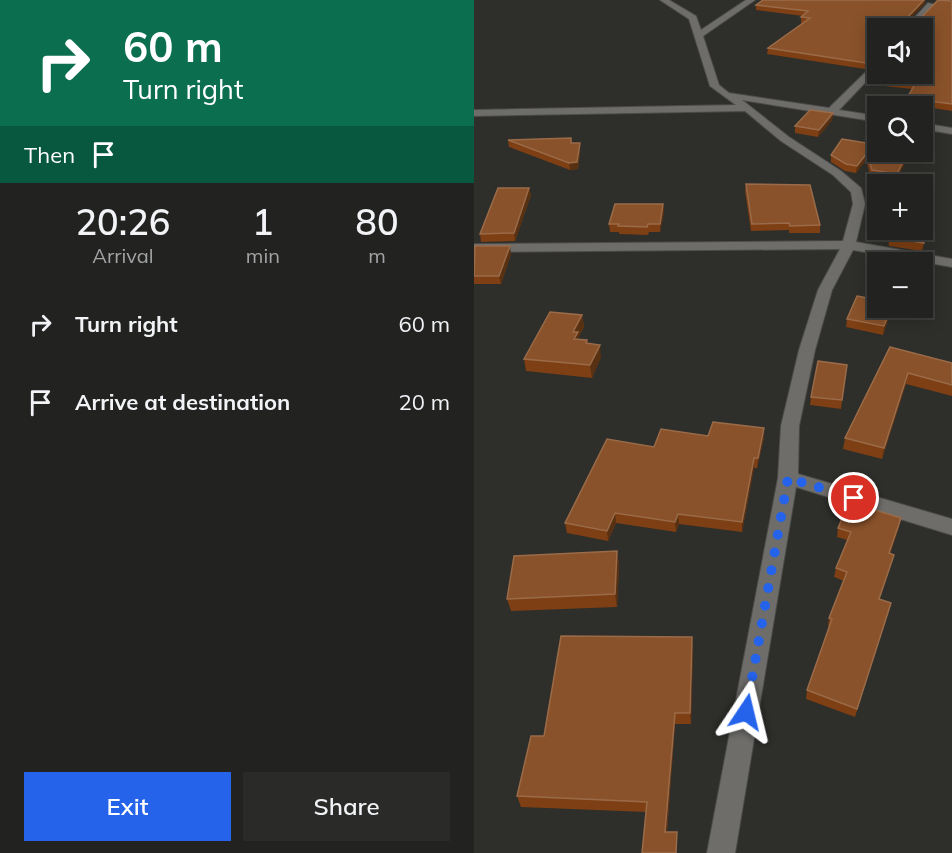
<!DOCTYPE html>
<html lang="en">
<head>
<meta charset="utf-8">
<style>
	:root { --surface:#222220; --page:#2a2a29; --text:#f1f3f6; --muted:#a2a4a5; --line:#3f3f3e; --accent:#2563eb }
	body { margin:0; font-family:Mulish,sans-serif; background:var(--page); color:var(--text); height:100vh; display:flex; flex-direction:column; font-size:22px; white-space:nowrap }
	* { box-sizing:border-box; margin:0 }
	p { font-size:20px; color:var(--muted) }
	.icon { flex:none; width:33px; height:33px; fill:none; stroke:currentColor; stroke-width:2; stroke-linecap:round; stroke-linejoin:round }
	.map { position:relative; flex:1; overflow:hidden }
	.panel { display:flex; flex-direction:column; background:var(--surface); width:474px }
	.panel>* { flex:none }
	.guide { background:#0b6e4f; color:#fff; overflow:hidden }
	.buttons { position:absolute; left:393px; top:18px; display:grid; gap:12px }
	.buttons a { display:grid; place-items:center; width:66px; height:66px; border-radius:0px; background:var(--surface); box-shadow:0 3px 15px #0003,0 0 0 2px var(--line); font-size:30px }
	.pin { position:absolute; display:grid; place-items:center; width:51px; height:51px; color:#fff; margin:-26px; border:3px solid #fff; border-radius:50%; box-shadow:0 2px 6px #0007 }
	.me { position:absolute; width:66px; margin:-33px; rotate:10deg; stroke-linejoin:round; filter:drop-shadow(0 0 4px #0008) }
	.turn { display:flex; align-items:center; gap:21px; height:126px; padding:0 24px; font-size:27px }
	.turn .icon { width:78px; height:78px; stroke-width:2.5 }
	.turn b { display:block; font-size:42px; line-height:51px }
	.then { display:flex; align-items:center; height:57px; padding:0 24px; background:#0003; gap:12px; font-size:22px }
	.eta { display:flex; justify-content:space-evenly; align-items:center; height:102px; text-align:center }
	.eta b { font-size:36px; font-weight:600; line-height:42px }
	.primary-button { display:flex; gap:12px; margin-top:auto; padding:12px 24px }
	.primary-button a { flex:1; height:69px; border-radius:0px; background:var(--accent); color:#fff; font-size:24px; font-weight:600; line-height:69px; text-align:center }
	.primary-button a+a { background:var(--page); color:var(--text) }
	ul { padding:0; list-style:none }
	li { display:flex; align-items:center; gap:18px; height:78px; padding:0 24px }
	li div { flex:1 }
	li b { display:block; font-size:22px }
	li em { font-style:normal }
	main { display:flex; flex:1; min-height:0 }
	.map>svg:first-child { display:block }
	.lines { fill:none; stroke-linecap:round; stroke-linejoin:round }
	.minor-casing { stroke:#4b4b48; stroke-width:2 }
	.minor { fill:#6e6d6a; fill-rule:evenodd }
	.wall { fill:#7d3f13 }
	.shaded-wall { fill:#583012 }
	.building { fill:#89522a; stroke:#9a6b49; stroke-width:1.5 }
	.route { stroke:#2563eb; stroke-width:10; stroke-dasharray:0 18 }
</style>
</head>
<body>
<main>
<section class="panel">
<div class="guide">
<div class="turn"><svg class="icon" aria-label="right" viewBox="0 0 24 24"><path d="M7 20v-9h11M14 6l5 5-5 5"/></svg><div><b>60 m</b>Turn right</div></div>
<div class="then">Then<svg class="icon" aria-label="arrive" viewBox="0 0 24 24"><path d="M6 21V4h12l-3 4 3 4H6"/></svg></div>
</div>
<div class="eta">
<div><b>20:26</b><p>Arrival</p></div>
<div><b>1</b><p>min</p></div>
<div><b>80</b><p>m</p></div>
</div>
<ul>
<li><svg class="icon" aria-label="right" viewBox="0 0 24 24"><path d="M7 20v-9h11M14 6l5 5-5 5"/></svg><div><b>Turn right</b></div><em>60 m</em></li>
<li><svg class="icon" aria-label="arrive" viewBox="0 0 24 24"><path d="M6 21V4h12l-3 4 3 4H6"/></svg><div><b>Arrive at destination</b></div><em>20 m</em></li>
</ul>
<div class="primary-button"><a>Exit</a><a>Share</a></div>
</section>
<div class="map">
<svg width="478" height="853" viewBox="0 0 478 853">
	<rect width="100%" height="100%" fill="#2e2e2b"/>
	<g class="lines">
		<g class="minor-casing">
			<g id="minor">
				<polygon points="186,0 195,0 222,16 227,30 272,0 281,0 229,36 245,85 255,93 355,108 404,60 404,69 365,110 404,116 404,122 268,100 315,137 367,171 387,188 391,204 382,242 478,259 478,267 379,250 358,290 341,350 325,426 324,474 478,519 478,535 322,487 261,853 233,853 304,478 307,426 325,350 344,290 366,249 0,252 0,244 369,241 379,204 377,192 359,175 307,141 271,111 0,116 0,110 262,105 236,86 215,19"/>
				<polygon points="454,3 461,5 439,28 431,28"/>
				<polygon points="448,123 478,128 478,134 448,129"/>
			</g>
		</g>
		<use href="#minor" class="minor"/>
	</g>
	<g class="wall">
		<polygon points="289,0 451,0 451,3 431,24 432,25 441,24 478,1 478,111 432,104 433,98 438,89 401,85 402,79 448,74 404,28 404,58 391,69 293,54 294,48 330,23 327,23 327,17 329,16 282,10 282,5"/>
		<polygon points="359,113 358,120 344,137 321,133 321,126"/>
		<polygon points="97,138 98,143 106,143 106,150 104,169 96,170 35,147 34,140"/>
		<polygon points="398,150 431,163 422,181 397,177 392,160 382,173 371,171 357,162 357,155"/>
		<polygon points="272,184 346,225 346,233 315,233 315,230 277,231 271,191"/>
		<polygon points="55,188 57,195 41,241 7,242 6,234"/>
		<polygon points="189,204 190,212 186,232 175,232 174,235 145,234 145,232 136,232 135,224"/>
		<polygon points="413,230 447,230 450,243 448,251 415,246"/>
		<polygon points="0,248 37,254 27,284 0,284"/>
		<polygon points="404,308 418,308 409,335 372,327 373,319"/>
		<polygon points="108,315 110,327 104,338 104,339 113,340 114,343 127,357 118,378 52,371 50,359"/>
		<polygon points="416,347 478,363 478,396 432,384 408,459 369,449 371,438"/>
		<polygon points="373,365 367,409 336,405 337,397"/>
		<polygon points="290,428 290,438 283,468 280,468 268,532 205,524 202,532 142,523 134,541 93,533 91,523 180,447 234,436"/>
		<polygon points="425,527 416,554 417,564 405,599 414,612 381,717 332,699 333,690 355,627 354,626 355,618 370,581 360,577 362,568 373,540 363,537 364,528"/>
		<polygon points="143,551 145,564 143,607 37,611 33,599"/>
		<polygon points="219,648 217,724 201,724 193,832 204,843 172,812 47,807 43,796"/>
	</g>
	<g class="shaded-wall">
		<polygon points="450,0 451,0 451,3 429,26 430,21"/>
		<polygon points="404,53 404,58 391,69 392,63"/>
		<polygon points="359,113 358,120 344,137 345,130"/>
		<polygon points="106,143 106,150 104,169 96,170 95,163"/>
		<polygon points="393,153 392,160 382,173 383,166"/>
		<polygon points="432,156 431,163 422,181 423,174"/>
		<polygon points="55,188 57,195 41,241 40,233"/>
		<polygon points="189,204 190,212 186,232 186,224"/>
		<polygon points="36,246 37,254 27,284 25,276"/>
		<polygon points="417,308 418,308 409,335 410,326"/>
		<polygon points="108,315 110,327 104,338 105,344 102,351 99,332"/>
		<polygon points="126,345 127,357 118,378 116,365"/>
		<polygon points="434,373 432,384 408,459 410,448"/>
		<polygon points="290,428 290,438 283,468 284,458"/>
		<polygon points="280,458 280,468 268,532 268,522"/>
		<polygon points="141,513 142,523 134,541 133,531"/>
		<polygon points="204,514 205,524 202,532 201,522"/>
		<polygon points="427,518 425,527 413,562 415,553"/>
		<polygon points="143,551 145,564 143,607 141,594"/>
		<polygon points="218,637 219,648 217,724 216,713"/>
		<polygon points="201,713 201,724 192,842 191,832"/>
	</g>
	<g class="building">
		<polygon points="289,0 450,0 430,21 432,25 441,24 464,0 478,1 478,104 433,98 441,84 402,79 406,74 448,74 448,28 404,28 404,53 392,63 294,48 336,18 327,17 334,11 282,5"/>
		<polygon points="336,110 359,113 345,130 321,126"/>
		<polygon points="97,138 97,143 106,143 103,162 95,163 34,140"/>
		<polygon points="368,139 399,144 395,150 432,156 423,174 398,170 393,153 383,166 372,164 357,155"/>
		<polygon points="272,184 336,185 346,225 316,226 315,223 278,224"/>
		<polygon points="24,188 55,188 40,233 6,234"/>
		<polygon points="141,204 189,204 186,224 174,224 173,227 144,226 145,224 135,224"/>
		<polygon points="415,230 447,230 450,243 416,237"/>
		<polygon points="1,246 36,246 25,276 0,276"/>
		<polygon points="383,296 404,300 404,308 417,308 410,326 373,319"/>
		<polygon points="76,312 108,315 99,332 104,332 100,339 113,340 112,343 126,345 116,365 50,359"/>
		<polygon points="416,347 478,363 478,385 434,373 410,448 371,438"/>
		<polygon points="344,361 373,365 368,400 337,397"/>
		<polygon points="239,422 290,428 284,458 280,458 268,522 204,514 201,522 141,513 133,531 91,523 133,439 180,447 187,429 234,436"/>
		<polygon points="375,502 427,518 415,553 420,555 405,599 417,603 383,709 333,690 358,619 355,618 373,572 362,568 377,532 364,528"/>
		<polygon points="143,551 141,594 33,599 40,556"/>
		<polygon points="87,636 218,637 216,713 201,713 191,832 203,832 202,853 168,853 173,802 43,796 57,736 70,736"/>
	</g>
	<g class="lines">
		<polyline class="route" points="272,712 314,478 380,498"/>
	</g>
</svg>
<div class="buttons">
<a><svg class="icon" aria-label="sound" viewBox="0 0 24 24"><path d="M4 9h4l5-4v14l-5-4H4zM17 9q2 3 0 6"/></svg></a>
<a><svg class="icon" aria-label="search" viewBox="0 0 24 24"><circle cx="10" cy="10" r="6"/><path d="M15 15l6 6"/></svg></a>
<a>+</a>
<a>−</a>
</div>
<div class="pin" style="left:380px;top:498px;background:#d93025"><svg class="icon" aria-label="arrive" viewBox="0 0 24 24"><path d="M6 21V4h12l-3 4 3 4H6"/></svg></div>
<svg class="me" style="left:272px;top:712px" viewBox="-20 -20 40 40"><path d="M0-17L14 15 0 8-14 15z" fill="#2563eb" stroke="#fff" stroke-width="4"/></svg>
</div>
</main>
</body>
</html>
